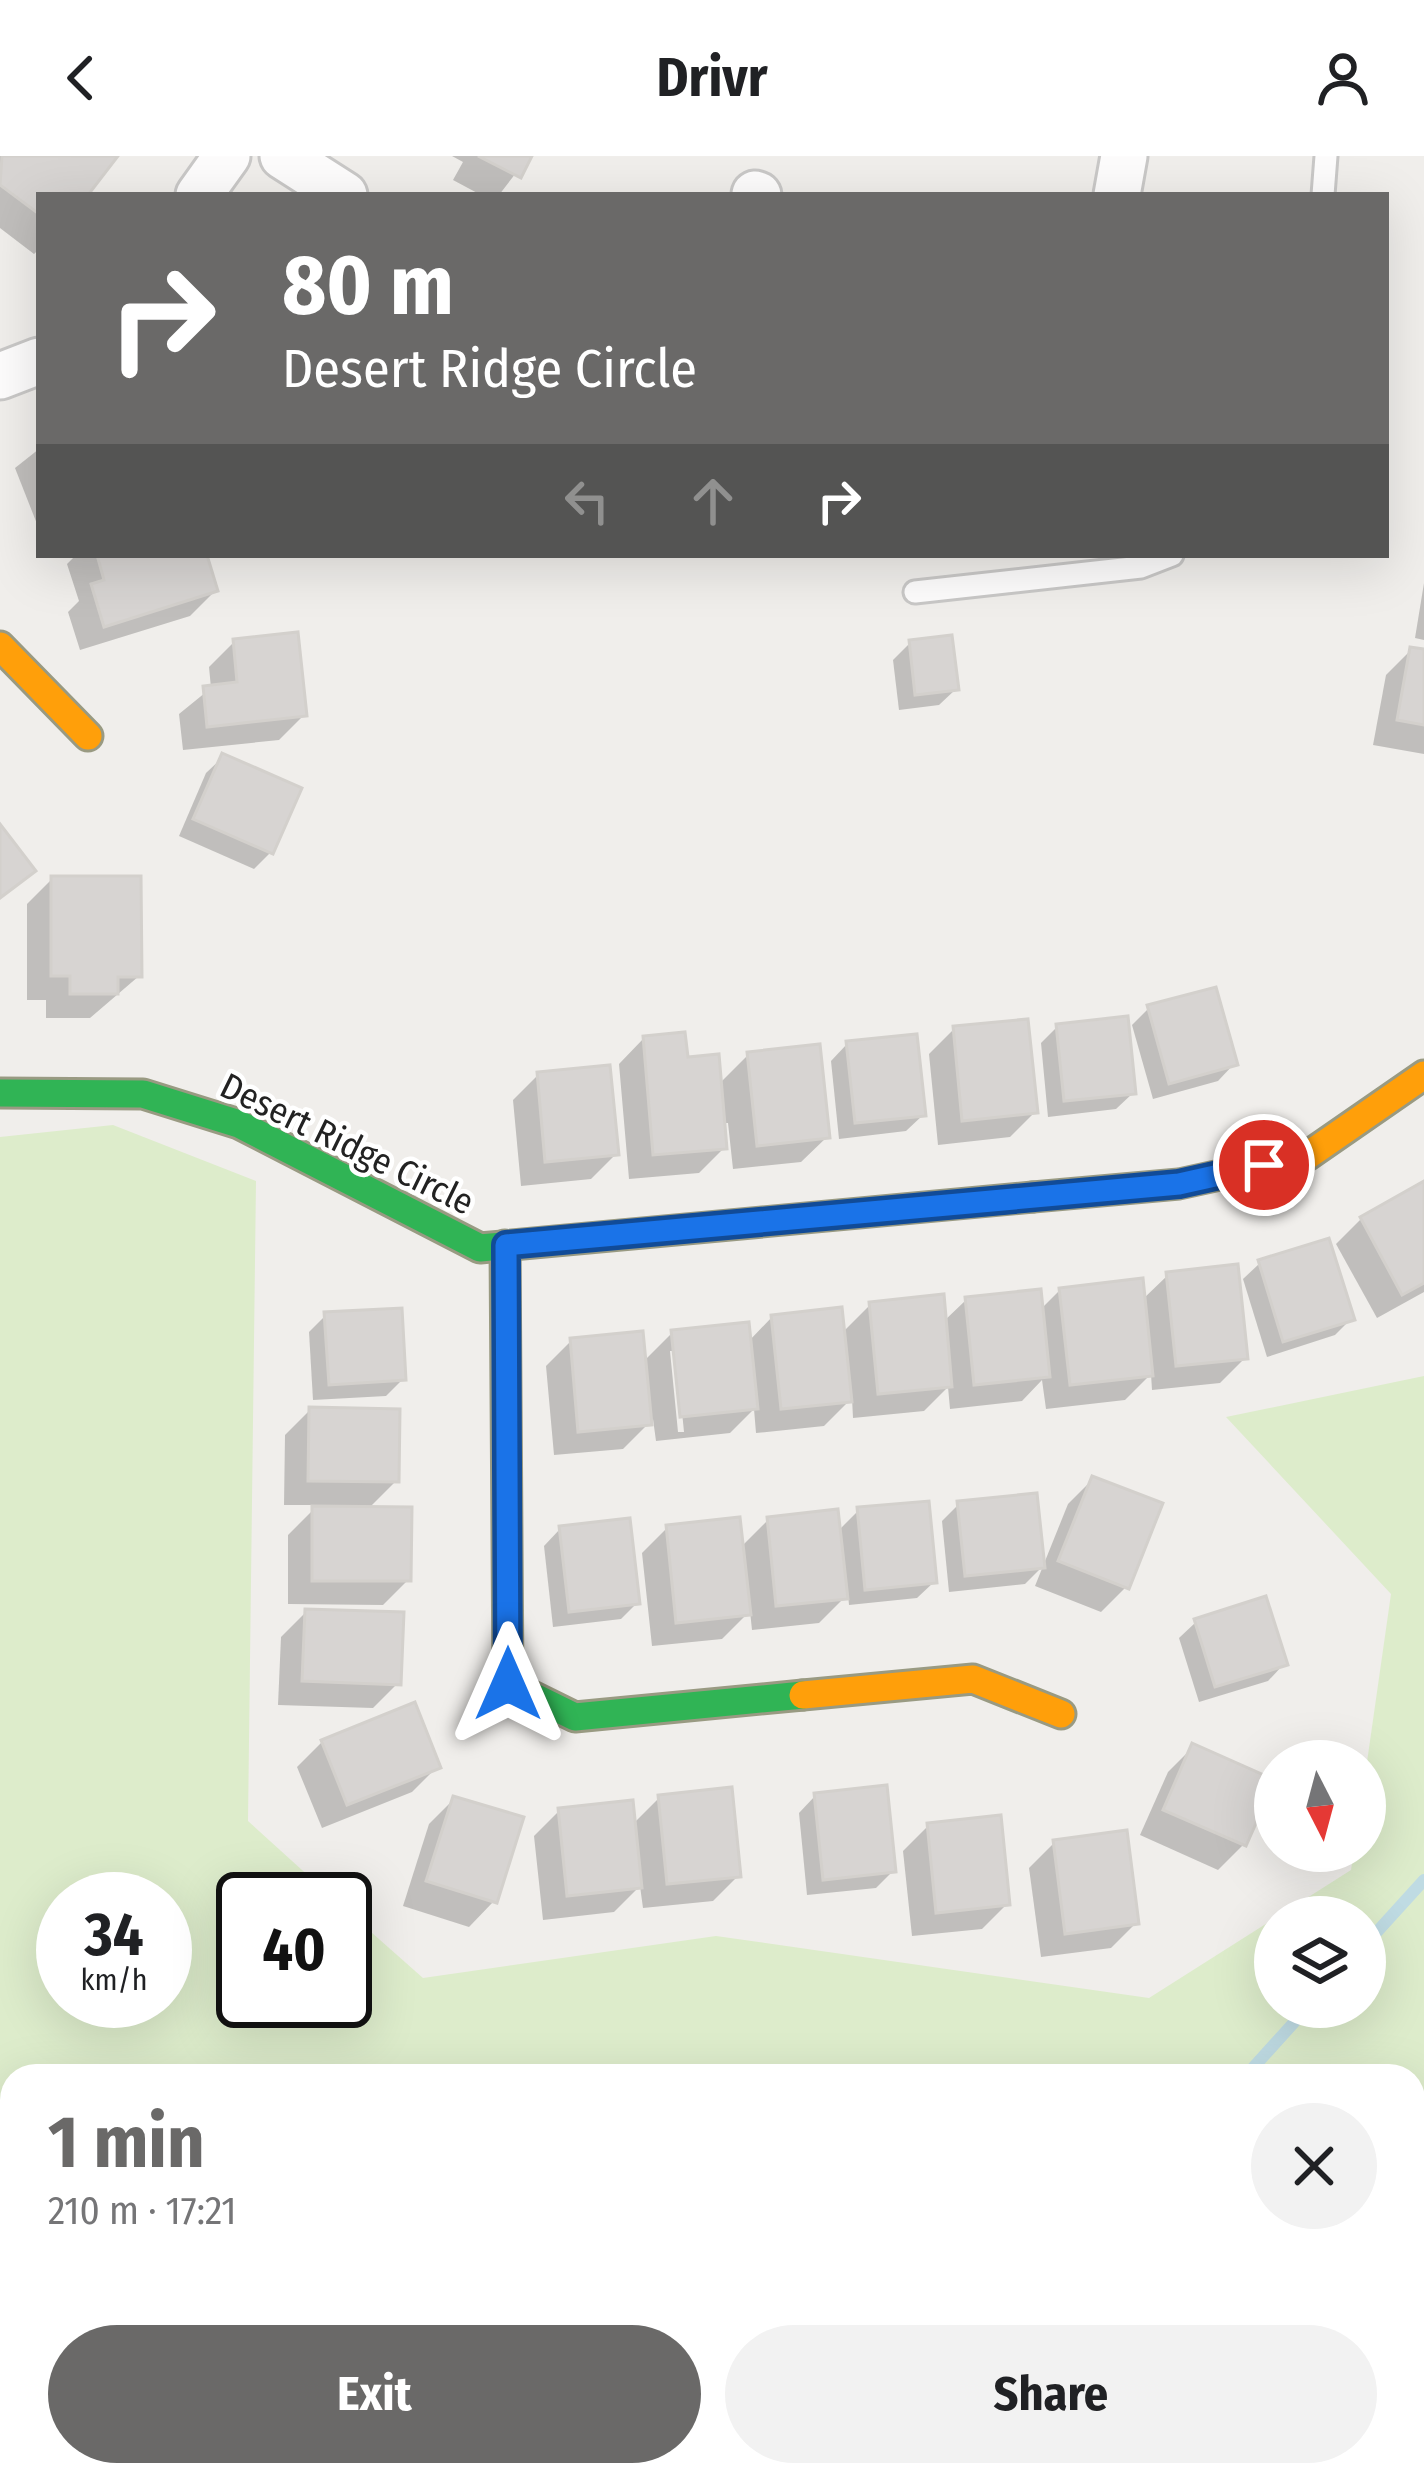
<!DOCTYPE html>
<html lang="en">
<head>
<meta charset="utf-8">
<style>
	:root { --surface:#fff; --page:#f2f2f2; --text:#202124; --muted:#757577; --accent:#6a6968 }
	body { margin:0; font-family:"Fira Sans Condensed",sans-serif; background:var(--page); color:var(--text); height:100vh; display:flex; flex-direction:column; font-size:45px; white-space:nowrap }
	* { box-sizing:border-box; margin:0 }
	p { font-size:39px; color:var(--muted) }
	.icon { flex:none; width:66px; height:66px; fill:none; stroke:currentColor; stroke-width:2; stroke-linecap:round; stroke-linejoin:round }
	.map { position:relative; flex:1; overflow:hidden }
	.details { position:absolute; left:0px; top:1908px; width:1425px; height:423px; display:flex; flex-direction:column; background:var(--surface); border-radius:36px 36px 0 0; box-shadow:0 12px 48px #0002 }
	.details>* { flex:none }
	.hud { position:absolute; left:36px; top:36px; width:1353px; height:366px; border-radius:0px; box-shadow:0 12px 48px #0002; background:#6a6968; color:#fff; overflow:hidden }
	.needle { width:78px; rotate:174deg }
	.buttons { position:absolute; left:1254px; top:1584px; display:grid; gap:24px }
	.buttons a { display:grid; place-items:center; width:132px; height:132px; border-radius:50%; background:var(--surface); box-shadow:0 12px 48px #0002; font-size:60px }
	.speed { position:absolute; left:36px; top:1716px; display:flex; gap:24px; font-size:60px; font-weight:700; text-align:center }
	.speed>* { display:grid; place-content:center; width:156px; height:156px; border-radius:50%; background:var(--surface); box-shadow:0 12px 48px #0002; line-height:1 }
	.speed small { font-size:30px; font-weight:400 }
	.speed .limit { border:6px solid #111; border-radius:18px; background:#fff; color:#111 }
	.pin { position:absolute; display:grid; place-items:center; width:102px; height:102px; color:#fff; margin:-51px; border:6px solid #fff; border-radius:50%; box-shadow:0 3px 12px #0007 }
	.me { position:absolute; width:132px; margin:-66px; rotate:0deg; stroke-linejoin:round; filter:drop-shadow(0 0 9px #0008) }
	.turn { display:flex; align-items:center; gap:42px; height:252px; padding:0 48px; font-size:54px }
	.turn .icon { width:156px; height:156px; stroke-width:2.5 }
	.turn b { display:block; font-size:84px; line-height:102px }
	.lanes { display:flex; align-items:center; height:114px; padding:0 48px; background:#0003; justify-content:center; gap:60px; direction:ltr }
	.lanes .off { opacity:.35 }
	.round { display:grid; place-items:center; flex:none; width:126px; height:126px; border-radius:63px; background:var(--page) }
	.summary { display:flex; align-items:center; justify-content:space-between; height:204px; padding:0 48px }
	h1 { font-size:72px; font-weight:700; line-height:90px; color:var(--accent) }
	.primary-button { display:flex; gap:24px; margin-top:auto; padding:24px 48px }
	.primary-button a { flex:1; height:138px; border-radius:72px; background:var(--accent); color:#fff; font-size:48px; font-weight:700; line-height:138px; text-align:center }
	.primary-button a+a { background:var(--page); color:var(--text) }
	header { display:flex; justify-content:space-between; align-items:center; height:156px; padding:0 48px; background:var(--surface); font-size:54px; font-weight:700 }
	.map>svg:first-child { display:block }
	.grass { fill:#ddeccb; fill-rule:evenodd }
	.shadow { fill:#0003; fill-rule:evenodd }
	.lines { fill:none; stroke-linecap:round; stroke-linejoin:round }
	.stream { stroke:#bfdbe3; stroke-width:12 }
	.building { fill:#d7d4d2; stroke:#d3d0cc; stroke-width:3 }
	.lane-casing { stroke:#c9c8c7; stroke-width:27 }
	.street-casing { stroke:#c9c8c7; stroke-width:51 }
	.fast-casing { stroke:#999a82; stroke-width:33 }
	.slow-casing { stroke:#999a82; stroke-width:33 }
	.lane { stroke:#fdfcfc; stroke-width:21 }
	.street { stroke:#fdfcfc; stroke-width:45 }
	.fast { stroke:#30b455; stroke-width:27 }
	.slow { stroke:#ff9f0a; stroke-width:27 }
	.route-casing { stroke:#114b97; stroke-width:30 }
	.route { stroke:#1a73e8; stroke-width:21 }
	.labels { text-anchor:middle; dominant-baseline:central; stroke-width:9; stroke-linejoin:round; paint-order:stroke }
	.street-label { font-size:36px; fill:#222; stroke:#fff }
</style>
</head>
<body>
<header><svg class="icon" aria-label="back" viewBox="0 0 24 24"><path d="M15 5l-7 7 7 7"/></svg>Drivr<svg class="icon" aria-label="person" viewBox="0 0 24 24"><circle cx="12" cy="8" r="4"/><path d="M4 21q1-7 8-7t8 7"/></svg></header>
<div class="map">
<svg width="1424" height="2330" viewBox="0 0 1424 2330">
	<rect width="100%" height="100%" fill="#f0eeeb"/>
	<path class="grass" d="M113,969L256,1025L248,1665L334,1743H243V1845H345V1753L423,1822L716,1780L1149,1842L1275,1762V1851H1365V1761H1277L1351,1714L1354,1695H1365V1620L1391,1438L1226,1261L1424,1220V2135L1413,2139V1920H12V2319H943L923,2330H0V981ZM63,1743H165V1845H63Z"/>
	<g class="shadow">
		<polygon points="0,0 114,0 85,39 39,39 39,93 34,98 0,72"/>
		<polygon points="452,0 529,0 499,39 481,39 453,24 463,6"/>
		<polygon points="39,293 39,373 15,312"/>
		<polygon points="76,399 204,399 215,435 190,460 80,494 68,456 79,445 67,408"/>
		<polygon points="1424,427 1424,484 1415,482"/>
		<polygon points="234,486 304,559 279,584 183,594 179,558 211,532 209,511"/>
		<polygon points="910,487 956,533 939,549 899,554 893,504"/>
		<polygon points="1411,494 1424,496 1424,598 1373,589 1386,519"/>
		<polygon points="223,601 271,696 254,713 179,680 206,617"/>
		<polygon points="52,723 139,820 90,862 46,862 46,844 27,844 27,748"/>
		<polygon points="1149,852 1234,908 1218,925 1153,943 1132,869"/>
		<polygon points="1057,871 1133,937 1116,953 1048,961 1041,887"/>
		<polygon points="954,873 1035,956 1010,981 938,989 929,898"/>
		<polygon points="644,882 719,928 748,899 827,981 801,1006 733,1013 728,967 722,967 724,992 699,1017 629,1023 619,908"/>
		<polygon points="847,888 923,959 906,975 839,983 831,905"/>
		<polygon points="538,919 616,998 591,1023 521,1030 513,944"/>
		<polygon points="1424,1029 1424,1136 1377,1162 1336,1088 1361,1063"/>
		<polygon points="1260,1107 1351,1163 1335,1179 1267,1201 1243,1123"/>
		<path d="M1168,1119L1245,1202L1220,1227L1152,1234L1151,1218L1125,1244L1046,1253L1042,1224L1022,1245L950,1253L948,1231L924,1255L853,1262L852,1242L824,1270L756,1277L754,1253L730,1277L656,1285L653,1263L623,1293L554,1299L546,1210L571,1185L643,1206L672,1177L748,1186L772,1161L842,1177L870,1149L943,1166L966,1144L1040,1154L1060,1134L1142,1144ZM670,1195H676L684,1276H678Z"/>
		<polygon points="326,1159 403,1223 386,1240 313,1244 309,1176"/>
		<polygon points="310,1254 396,1325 367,1354 408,1424 383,1449 288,1448 288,1379 318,1349 284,1349 285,1279"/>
		<polygon points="1093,1323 1126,1431 1101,1456 1035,1430 1068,1348"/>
		<polygon points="959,1348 1042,1411 1025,1428 949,1436 942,1365"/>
		<polygon points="859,1354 934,1426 917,1442 849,1449 848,1438 819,1467 752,1474 750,1455 722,1483 652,1490 642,1397 667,1372 740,1392 768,1364 838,1375"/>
		<polygon points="560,1373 637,1447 621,1463 553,1471 544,1390"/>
		<polygon points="306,1456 398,1527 373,1552 278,1549 281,1481"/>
		<polygon points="1196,1466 1284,1508 1268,1525 1199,1546 1179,1482"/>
		<polygon points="322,1586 437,1611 412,1636 322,1672 297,1611"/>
		<polygon points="1193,1591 1271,1626 1243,1689 1218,1714 1140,1679 1168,1616"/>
		<polygon points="815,1640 893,1715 876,1732 807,1739 799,1657"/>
		<polygon points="659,1642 738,1720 713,1745 643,1752 640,1730 614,1756 543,1764 534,1680 559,1655 633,1668"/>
		<polygon points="454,1643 494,1745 469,1771 403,1750 429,1668"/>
		<polygon points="928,1670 1007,1748 982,1773 912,1780 903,1695"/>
		<polygon points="1054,1687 1136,1767 1111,1792 1041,1801 1029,1712"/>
		<polygon points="1424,2316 1424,2330 1410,2330"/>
	</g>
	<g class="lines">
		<g class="stream">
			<polyline points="1365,1789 1424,1724"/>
			<polyline points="1199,1920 1251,1914 1308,1851"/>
			<polyline points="0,2264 12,2257"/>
		</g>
	</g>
	<g class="building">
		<polygon points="2,0 118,0 88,39 39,39 39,58 0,29"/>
		<polygon points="478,0 532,0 521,22"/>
		<polygon points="97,399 207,399 218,435 104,471 91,428 104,424"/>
		<polygon points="298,476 307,560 207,571 203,530 237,526 233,483"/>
		<polygon points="952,479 959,534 915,539 909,484"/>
		<polygon points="1410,491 1424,493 1424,569 1397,564"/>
		<polygon points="222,597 302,632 273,698 193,663"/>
		<polygon points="0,668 36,715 0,742"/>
		<polygon points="51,720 141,720 142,821 118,821 118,838 70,838 70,820 51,820"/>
		<polygon points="1216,831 1238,909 1169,928 1147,849"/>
		<polygon points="1128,860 1136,938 1064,945 1056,868"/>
		<polygon points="1028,863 1038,957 962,965 953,870"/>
		<polygon points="685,876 688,901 719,898 727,993 653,999 643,880"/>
		<polygon points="917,878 926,960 855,967 846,885"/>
		<polygon points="820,888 830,982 757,990 747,896"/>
		<polygon points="610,909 619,999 545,1006 537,916"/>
		<polygon points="1424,1025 1424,1127 1402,1139 1360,1061"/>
		<polygon points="1329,1082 1355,1164 1283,1186 1258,1104"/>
		<polygon points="1238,1108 1248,1203 1176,1210 1166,1116"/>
		<polygon points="1143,1122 1153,1220 1070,1229 1059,1132"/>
		<polygon points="1041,1133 1050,1221 974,1229 965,1141"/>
		<polygon points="944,1138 952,1231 878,1238 869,1146"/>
		<polygon points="842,1151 852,1246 781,1253 771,1159"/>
		<polygon points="402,1152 406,1224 329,1229 324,1156"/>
		<polygon points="749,1166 758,1253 680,1261 671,1174"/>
		<polygon points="643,1175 652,1269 578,1276 570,1182"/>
		<polygon points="309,1251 400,1253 399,1326 308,1325"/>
		<polygon points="1092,1320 1163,1347 1129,1433 1058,1405"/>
		<polygon points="1037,1337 1045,1412 965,1420 957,1345"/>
		<polygon points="929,1345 937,1427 865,1434 857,1351"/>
		<polygon points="312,1350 412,1351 411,1425 312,1425"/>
		<polygon points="838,1353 848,1443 776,1450 767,1361"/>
		<polygon points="740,1361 751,1459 676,1467 666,1369"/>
		<polygon points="630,1362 640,1448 569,1456 559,1370"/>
		<polygon points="1266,1440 1288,1509 1215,1531 1194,1463"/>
		<polygon points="305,1453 404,1456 401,1529 302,1525"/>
		<polygon points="415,1546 441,1612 347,1649 321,1584"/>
		<polygon points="1192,1587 1275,1624 1246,1690 1163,1654"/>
		<polygon points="887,1629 896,1716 823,1724 814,1637"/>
		<polygon points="732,1631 741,1721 667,1728 658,1639"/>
		<polygon points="453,1640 524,1661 497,1747 426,1725"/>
		<polygon points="633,1644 642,1732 567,1740 558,1652"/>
		<polygon points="1001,1659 1010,1749 936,1757 927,1667"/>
		<polygon points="1127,1674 1139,1768 1065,1778 1053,1684"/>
		<polygon points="1195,2319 1214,2319 1241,2330 1190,2330"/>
	</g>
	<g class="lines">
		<g class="lane-casing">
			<g id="lane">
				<polyline points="1323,39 1326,0"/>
				<polyline points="915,436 1141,411 1172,399"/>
			</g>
		</g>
		<g class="street-casing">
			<g id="street">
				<polyline points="283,0 344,39"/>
				<polyline points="755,38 758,39"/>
				<polyline points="199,39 227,0"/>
				<polyline points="1117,39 1124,0"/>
				<polyline points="0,220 39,205"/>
			</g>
		</g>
		<g class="fast-casing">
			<g id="fast">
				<polyline points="0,937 143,938 239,968 480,1092 1033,1041"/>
				<polyline points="505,1089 508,1528 575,1561 803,1539"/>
				<polyline points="697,2330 712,2319"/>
			</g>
		</g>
		<g class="slow-casing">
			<g id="slow">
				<polyline points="0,490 88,580"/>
				<polyline points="1033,1041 1179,1028 1307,1000 1424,919"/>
				<polyline points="803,1539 973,1523 1061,1558"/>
				<polyline points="1413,2011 1424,2005"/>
			</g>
		</g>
		<use href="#lane" class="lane"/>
		<use href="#street" class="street"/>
		<use href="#fast" class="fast"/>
		<use href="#slow" class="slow"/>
	</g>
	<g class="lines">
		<g class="route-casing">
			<polyline id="route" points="508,1528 506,1089 1179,1028 1264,1009"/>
		</g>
		<use href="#route" class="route"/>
	</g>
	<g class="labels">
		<g class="street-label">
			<text transform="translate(347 988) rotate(26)">Desert Ridge Circle</text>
		</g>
	</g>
</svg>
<div class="buttons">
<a><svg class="needle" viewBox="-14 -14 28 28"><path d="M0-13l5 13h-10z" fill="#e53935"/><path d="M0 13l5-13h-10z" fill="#757577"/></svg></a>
<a><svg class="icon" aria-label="layers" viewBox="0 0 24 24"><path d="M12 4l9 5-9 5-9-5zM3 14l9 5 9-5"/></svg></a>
</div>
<div class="speed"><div>34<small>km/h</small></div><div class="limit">40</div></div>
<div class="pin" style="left:1264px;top:1009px;background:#d93025"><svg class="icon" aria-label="arrive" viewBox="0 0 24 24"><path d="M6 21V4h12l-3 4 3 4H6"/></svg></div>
<svg class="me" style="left:508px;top:1528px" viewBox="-20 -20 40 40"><path d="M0-17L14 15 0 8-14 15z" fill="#1a73e8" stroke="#fff" stroke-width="4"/></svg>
<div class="hud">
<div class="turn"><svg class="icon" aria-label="right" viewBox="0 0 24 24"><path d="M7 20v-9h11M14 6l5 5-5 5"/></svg><div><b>80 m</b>Desert Ridge Circle</div></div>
<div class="lanes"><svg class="icon off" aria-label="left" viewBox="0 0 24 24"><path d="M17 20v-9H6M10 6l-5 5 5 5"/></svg><svg class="icon off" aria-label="ahead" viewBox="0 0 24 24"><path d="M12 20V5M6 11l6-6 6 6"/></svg><svg class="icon" aria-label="right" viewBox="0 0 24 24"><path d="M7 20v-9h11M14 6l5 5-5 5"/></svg></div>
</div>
<section class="details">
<div class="summary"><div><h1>1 min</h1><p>210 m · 17:21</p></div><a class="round"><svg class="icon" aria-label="close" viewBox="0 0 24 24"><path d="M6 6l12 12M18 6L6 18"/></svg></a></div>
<div class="primary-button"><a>Exit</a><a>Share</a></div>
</section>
</div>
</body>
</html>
